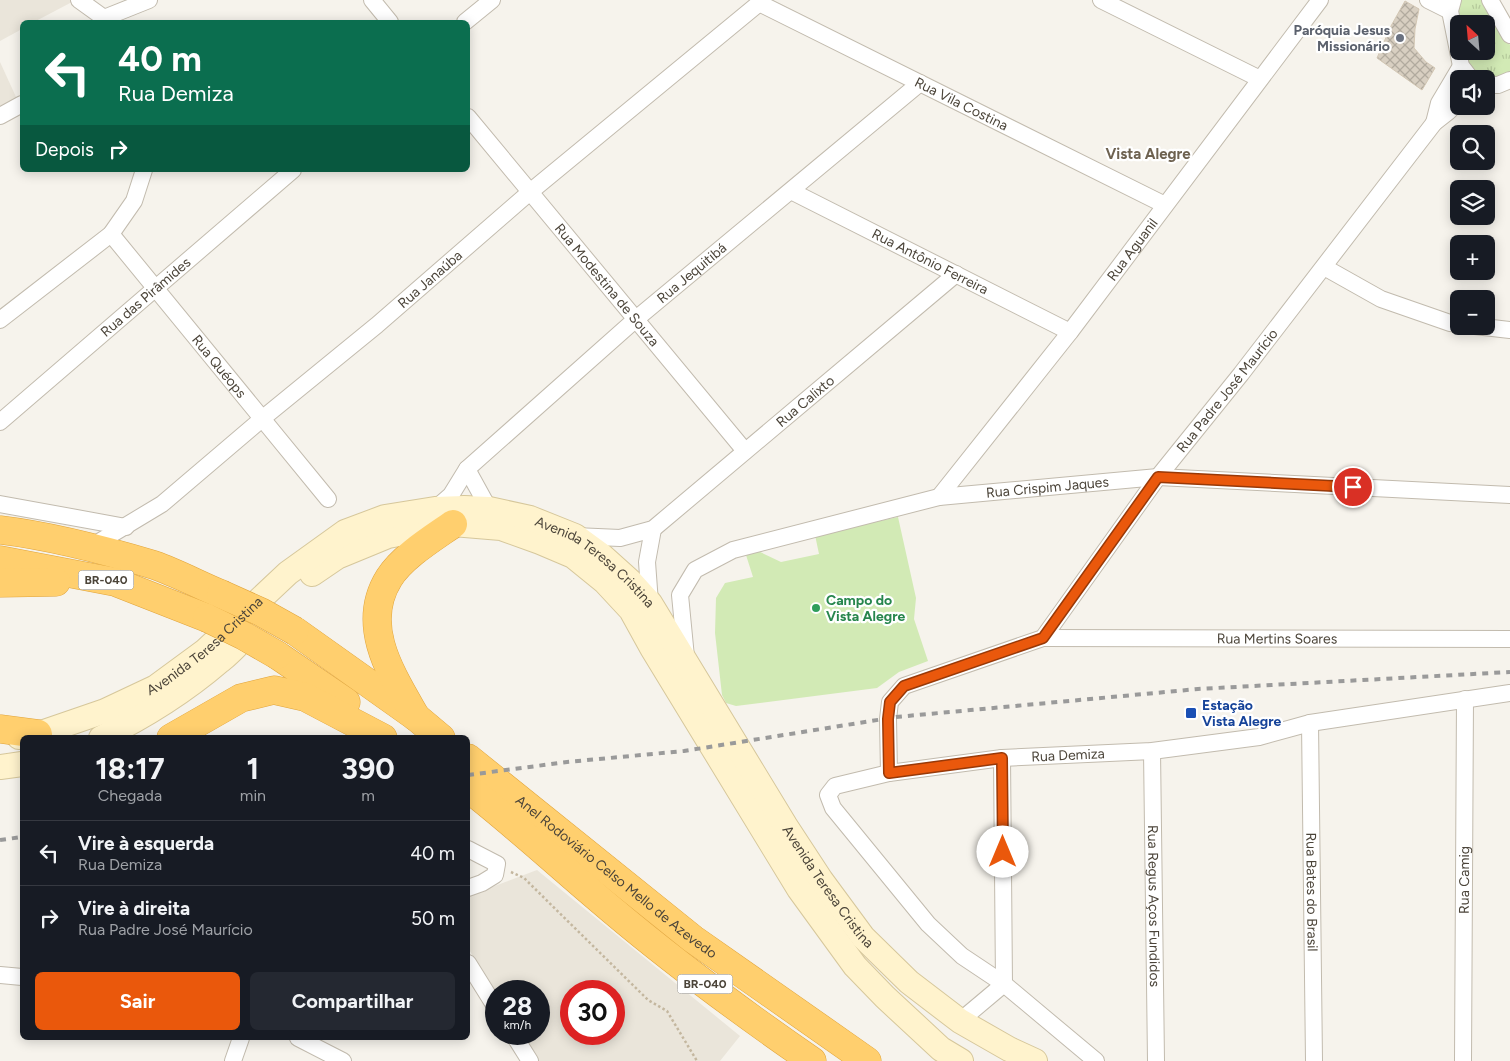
<!DOCTYPE html>
<html lang="pt">
<head>
<meta charset="utf-8">
<style>
	:root { --surface:#171b24; --page:#242831; --text:#f1f3f6; --muted:#9ea1a6; --line:#363941; --accent:#ea580c }
	body { margin:0; font-family:Figtree,sans-serif; background:var(--page); color:var(--text); height:100vh; display:flex; flex-direction:column; font-size:19px; white-space:nowrap }
	* { box-sizing:border-box; margin:0 }
	p { font-size:16px; color:var(--muted) }
	.icon { flex:none; width:28px; height:28px; fill:none; stroke:currentColor; stroke-width:2; stroke-linecap:round; stroke-linejoin:round }
	.map { position:relative; flex:1; overflow:hidden }
	.sheet { position:absolute; left:20px; top:735px; width:450px; height:305px; display:flex; flex-direction:column; background:var(--surface); border-radius:8px; box-shadow:0 2px 12px #0003 }
	.sheet>* { flex:none }
	.banner { position:absolute; left:20px; top:20px; width:450px; height:152px; border-radius:8px; box-shadow:0 2px 12px #0003; background:#0b6e4f; color:#fff; overflow:hidden }
	.needle { width:32px; rotate:334deg }
	.buttons { position:absolute; left:1450px; top:15px; display:grid; gap:10px }
	.buttons a { display:grid; place-items:center; width:45px; height:45px; border-radius:8px; background:var(--surface); box-shadow:0 2px 12px #0003; font-size:25px }
	.speed { position:absolute; left:485px; top:980px; display:flex; gap:10px; font-size:25px; font-weight:700; text-align:center }
	.speed>* { display:grid; place-content:center; width:65px; height:65px; border-radius:50%; background:var(--surface); box-shadow:0 2px 12px #0003; line-height:1 }
	.speed small { font-size:12px; font-weight:400 }
	.speed .limit { border:8px solid #d22; background:#fff; color:#111 }
	.pin { position:absolute; display:grid; place-items:center; width:42px; height:42px; color:#fff; margin:-21px; border:2px solid #fff; border-radius:50%; box-shadow:0 1px 5px #0007 }
	.me { position:absolute; width:55px; margin:-28px; rotate:0deg; stroke-linejoin:round; filter:drop-shadow(0 0 4px #0008) }
	.turn { display:flex; align-items:center; gap:18px; height:105px; padding:0 15px; font-size:22px }
	.turn .icon { width:65px; height:65px; stroke-width:2.5 }
	.turn b { display:block; font-size:35px; line-height:42px }
	.then { display:flex; align-items:center; height:48px; padding:0 15px; background:#0003; gap:10px; font-size:19px }
	.eta { display:flex; justify-content:space-evenly; align-items:center; height:85px; text-align:center }
	.eta b { font-size:30px; font-weight:700; line-height:35px }
	.cta { display:flex; gap:10px; margin-top:auto; padding:10px 15px }
	.cta a { flex:1; height:58px; border-radius:8px; background:var(--accent); color:#fff; font-size:20px; font-weight:700; line-height:58px; text-align:center }
	.cta a+a { background:var(--page); color:var(--text) }
	ul { padding:0; list-style:none }
	li { display:flex; align-items:center; gap:15px; height:65px; padding:0 15px; border-top:1px solid var(--line) }
	li div { flex:1 }
	li b { display:block; font-size:19px }
	li em { font-style:normal }
	.map>svg:first-child { display:block }
	.residential { fill:#eae5da; fill-rule:evenodd }
	.park { fill:url(#park-tufts) }
	.pitch { fill:#d2eab5 }
	.building { fill:url(#building-cross-hatch); stroke:#d3c7b4 }
	.lines { fill:none; stroke-linecap:round; stroke-linejoin:round }
	.minor-casing { stroke:#c2bbae; stroke-width:18 }
	.secondary-casing { stroke:#d6c79b; stroke-width:26 }
	.motorway-casing { stroke:#e0a43c; stroke-width:29 }
	.path { stroke:#c4b79f; stroke-width:2.5; stroke-dasharray:2.5 2.5; stroke-linecap:butt }
	.minor { stroke:#fff; stroke-width:16 }
	.secondary { stroke:#fff3cd; stroke-width:24 }
	.motorway { stroke:#ffcf6e; stroke-width:28 }
	.rail { stroke:#9a9a9a; stroke-width:4; stroke-dasharray:6 6; stroke-linecap:butt }
	.motorway-bridge-casing { stroke:#e0a43c; stroke-width:29; stroke-linecap:butt }
	.motorway-bridge { stroke:#ffcf6e; stroke-width:28 }
	.route-casing { stroke:#983908; stroke-width:12 }
	.route { stroke:#ea580c; stroke-width:9 }
	.worship-dot { fill:#6b7280; stroke:#fff; stroke-width:2 }
	.leisure-dot { fill:#2e9e5b; stroke:#fff; stroke-width:2 }
	.transit-dot { fill:#1a4fb4; stroke:#fff; stroke-width:2 }
	.labels { text-anchor:middle; dominant-baseline:central; stroke-width:4.5; stroke-linejoin:round; paint-order:stroke }
	.shield { fill:#fff; stroke:#817c74; stroke-width:1 }
	.shield-label { font-size:12px; font-weight:bold; fill:#4b4439 }
	.worship-label { font-size:14px; font-weight:bold; fill:#5b616d; stroke:#fff; text-anchor:end }
	.street-label { font-size:14px; fill:#4b4439; stroke:#fff }
	.leisure-label { font-size:14px; font-weight:bold; fill:#27864d; stroke:#fff; text-anchor:start }
	.transit-label { font-size:14px; font-weight:bold; fill:#164399; stroke:#fff; text-anchor:start }
	.neighbourhood-label { font-size:15px; font-weight:bold; fill:#6e6250; stroke:#fff }
</style>
</head>
<body>
<div class="map">
<svg width="1510" height="1061" viewBox="0 0 1510 1061">
	<defs>
		<pattern id="park-tufts" width="24" height="20" patternUnits="userSpaceOnUse" patternTransform="scale(1.25)"><rect width="24" height="20" fill="#d2eab5"/><path d="M3 7l-1-3M5 7V3M7 7l1-3M15 17l-1-3M17 17v-4M19 17l1-3" fill="none" stroke="#b6ca9c"/></pattern>
		<pattern id="building-cross-hatch" width="8" height="8" patternUnits="userSpaceOnUse" patternTransform="scale(1.25)"><rect width="8" height="8" fill="#d8cfc1"/><path d="M0 0l8 8M0 8l8-8" fill="none" stroke="#b1aa9e"/></pattern>
	</defs>
	<rect width="100%" height="100%" fill="#f6f3ec"/>
	<g class="residential">
		<polygon points="0,0 70,0 72,2 34,22 22,22 22,29 0,41"/>
		<polygon points="0,62 22,110 0,113"/>
		<path d="M537,870L740,1036L720,1061H539L521,1034H539V991H496V994L468,948V896ZM571,991H614V1034H571Z"/>
	</g>
	<path class="park" d="M1458,0H1483L1505,34L1510,45V75C1500,76 1479,84 1472,74C1467,68 1465,58 1463,51H1486V24H1459L1455,10Z"/>
	<polygon class="pitch" points="898,517 916,598 914,619 928,661 899,672 877,688 736,706 726,703 722,695 715,633 716,598 725,583 753,577 746,555 758,551 781,562 819,554 815,535"/>
	<polygon class="building" points="1405,1 1419,9 1415,29 1414,48 1426,62 1435,68 1422,90 1377,58 1391,26"/>
	<g class="lines">
		<g class="minor-casing">
			<g id="minor">
				<polyline points="79,0 104,18 106,22"/>
				<polyline points="372,0 390,22"/>
				<polyline points="1101,0 1260,79"/>
				<polyline points="1428,0 1450,11"/>
				<polyline points="1453,0 1450,11 1461,66 1471,79"/>
				<polyline points="1490,0 1510,35"/>
				<path id="s1" d="M759,3L1165,205"/>
				<polyline points="104,18 149,0"/>
				<polyline points="465,22 492,0"/>
				<polyline points="1486,85 1498,85 1510,80"/>
				<polyline points="0,116 22,104"/>
				<path id="s2" d="M468,117L745,451"/>
				<polyline points="1434,123 1439,103 1461,66"/>
				<path id="s3" d="M791,191L1070,332"/>
				<path id="s4" d="M111,234L328,499"/>
				<polyline points="1324,267 1381,299 1450,323 1459,324"/>
				<polyline points="0,320 111,234 134,201 144,170"/>
				<polyline points="1475,326 1510,330"/>
				<path id="s5" d="M0,422L293,170"/>
				<polyline points="467,469 489,509"/>
				<path id="s6" d="M939,497L1070,332L1320,0"/>
				<polyline points="0,504 126,527"/>
				<path id="s7" d="M435,509L451,495L467,469L636,319L920,83"/>
				<path id="s8" d="M575,536L620,538L653,529L956,274"/>
				<path id="s9" d="M89,548L162,504L263,418L377,325L530,192L763,0"/>
				<polyline points="650,603 647,562 653,529"/>
				<path id="s10" d="M1043,638L1510,639"/>
				<path id="s11" d="M686,657L680,595L695,570L733,550L939,497L1158,477L1510,495"/>
				<path id="s12" d="M1310,723L1314,1061"/>
				<path id="s13" d="M1152,751L1156,1061"/>
				<polyline points="1002,758 1004,984"/>
				<path id="s14" d="M889,773L888,719L890,702L904,686L1043,638L1158,477L1241,374L1434,123L1448,112L1459,101"/>
				<polyline points="468,849 497,864 495,875 482,883 468,888"/>
				<polyline points="468,963 496,1008"/>
				<polyline points="0,975 22,977"/>
				<polyline points="960,1021 1004,984"/>
				<polyline points="513,1034 530,1061"/>
				<polyline points="298,1038 343,1061"/>
				<polyline points="233,1061 241,1038"/>
				<path id="s15" d="M1096,1061L1004,984L962,956L928,924L833,808L828,795L835,786L889,773L1002,758L1152,751L1259,737L1310,723L1510,693"/>
				<path id="s16" d="M1463,1061L1465,699"/>
			</g>
		</g>
		<g class="secondary-casing">
			<g id="secondary">
				<polyline points="312,574 337,557 388,536 453,524 501,528 540,542 573,556 605,582 631,610 652,648 799,889 855,966 885,997 941,1049 961,1061"/>
				<path id="s17" d="M19,737L38,734L105,711L156,687L205,651L288,573L345,532L385,517L435,509L464,508L489,509L530,518L575,536L601,555L631,582L650,603L785,825L821,880L863,937L909,982L960,1021L1009,1049L1035,1061"/>
				<path d="M101,738C144,717 184,692 220,661C234,650 246,636 258,623"/>
				<polyline points="0,767 22,764"/>
			</g>
		</g>
		<g class="motorway-casing">
			<g id="motorway">
				<path d="M0,530C51,536 104,550 154,565C177,573 199,585 221,594"/>
				<polyline points="0,560 115,582 207,618"/>
				<polyline points="0,583 56,582"/>
				<polyline points="295,631 416,717 441,738"/>
				<polyline points="277,655 346,702"/>
				<path d="M416,717C392,675 359,626 389,578C402,557 433,538 453,524"/>
				<polyline points="0,729 38,734"/>
				<polyline points="171,738 241,698 274,690 305,697 383,738"/>
				<path id="s18" d="M468,758L693,939L867,1061"/>
				<path d="M468,788C518,827 564,870 612,910C676,964 744,1014 812,1061"/>
			</g>
		</g>
		<polyline class="path" points="511,872 524,878 648,1000 667,1011 697,1061"/>
		<use href="#minor" class="minor"/>
		<use href="#secondary" class="secondary"/>
		<use href="#motorway" class="motorway"/>
		<g class="rail">
			<polyline points="468,775 567,762 684,751 896,717 1198,689 1510,672"/>
			<polyline points="0,840 22,837"/>
		</g>
		<g class="motorway-bridge-casing">
			<g id="motorway-bridge">
				<polyline points="221,594 261,612 295,631"/>
				<polyline points="207,618 244,636 277,655"/>
			</g>
		</g>
		<use href="#motorway-bridge" class="motorway-bridge"/>
	</g>
	<g class="lines">
		<g class="route-casing">
			<polyline id="route" points="1003,852 1002,758 889,773 888,719 890,702 904,686 1043,638 1158,477 1353,487"/>
		</g>
		<use href="#route" class="route"/>
	</g>
	<circle class="worship-dot" cx="1400" cy="38" r="5"/>
	<circle class="leisure-dot" cx="816" cy="608" r="5"/>
	<rect class="transit-dot" x="1185" y="707" width="12" height="12" rx="2.5"/>
	<g class="labels">
		<g class="shield">
			<rect x="78.5" y="570.5" width="55" height="19" rx="4"/>
			<rect x="677.5" y="974.5" width="55" height="19" rx="4"/>
		</g>
		<g class="shield-label">
			<text x="106" y="580">BR-040</text>
			<text x="705" y="984">BR-040</text>
		</g>
		<g class="worship-label">
			<text x="1390" y="30">Paróquia Jesus<tspan x="1390" dy="16">Missionário</tspan></text>
		</g>
		<g class="street-label">
			<text stroke="none"><textPath href="#s1" startOffset="226">Rua Vila Costina</textPath></text>
			<text stroke="none"><textPath href="#s6" startOffset="314">Rua Aguanil</textPath></text>
			<text stroke="none"><textPath href="#s3" startOffset="156">Rua Antônio Ferreira</textPath></text>
			<text stroke="none"><textPath href="#s7" startOffset="350">Rua Jequitibá</textPath></text>
			<text stroke="none"><textPath href="#s9" startOffset="435">Rua Janaúba</textPath></text>
			<text stroke="none"><textPath href="#s2" startOffset="218">Rua Modestina de Souza</textPath></text>
			<text stroke="none"><textPath href="#s5" startOffset="192">Rua das Pirâmides</textPath></text>
			<text stroke="none"><textPath href="#s4" startOffset="171">Rua Quéops</textPath></text>
			<text stroke="none"><textPath href="#s14" startOffset="548">Rua Padre José Maurício</textPath></text>
			<text stroke="none"><textPath href="#s8" startOffset="278">Rua Calixto</textPath></text>
			<text stroke="none"><textPath href="#s11" startOffset="456">Rua Crispim Jaques</textPath></text>
			<text stroke="none"><textPath href="#s17" startOffset="660">Avenida Teresa Cristina</textPath></text>
			<text stroke="none"><textPath href="#s10" startOffset="234">Rua Mertins Soares</textPath></text>
			<text stroke="none"><textPath href="#s17" startOffset="210">Avenida Teresa Cristina</textPath></text>
			<text stroke="none"><textPath href="#s15" startOffset="628">Rua Demiza</textPath></text>
			<text stroke="none"><textPath href="#s18" startOffset="190">Anel Rodoviário Celso Mello de Azevedo</textPath></text>
			<text stroke="none"><textPath href="#s16" startOffset="181">Rua Camig</textPath></text>
			<text stroke="none"><textPath href="#s17" startOffset="1065">Avenida Teresa Cristina</textPath></text>
			<text stroke="none"><textPath href="#s12" startOffset="169">Rua Bates do Brasil</textPath></text>
			<text stroke="none"><textPath href="#s13" startOffset="155">Rua Regus Aços Fundidos</textPath></text>
		</g>
		<g class="leisure-label">
			<text x="826" y="600">Campo do<tspan x="826" dy="16">Vista Alegre</tspan></text>
		</g>
		<g class="transit-label">
			<text x="1202" y="705">Estação<tspan x="1202" dy="16">Vista Alegre</tspan></text>
		</g>
		<g class="neighbourhood-label">
			<text x="1148" y="154">Vista Alegre</text>
		</g>
	</g>
</svg>
<div class="buttons">
<a><svg class="needle" viewBox="-14 -14 28 28"><path d="M0-13l5 13h-10z" fill="#e53935"/><path d="M0 13l5-13h-10z" fill="#9ea1a6"/></svg></a>
<a><svg class="icon" aria-label="sound" viewBox="0 0 24 24"><path d="M4 9h4l5-4v14l-5-4H4zM17 9q2 3 0 6"/></svg></a>
<a><svg class="icon" aria-label="search" viewBox="0 0 24 24"><circle cx="10" cy="10" r="6"/><path d="M15 15l6 6"/></svg></a>
<a><svg class="icon" aria-label="layers" viewBox="0 0 24 24"><path d="M12 4l9 5-9 5-9-5zM3 14l9 5 9-5"/></svg></a>
<a>+</a>
<a>−</a>
</div>
<div class="speed"><div>28<small>km/h</small></div><div class="limit">30</div></div>
<div class="pin" style="left:1353px;top:487px;background:#d93025"><svg class="icon" aria-label="arrive" viewBox="0 0 24 24"><path d="M6 21V4h12l-3 4 3 4H6"/></svg></div>
<svg class="me" style="left:1003px;top:852px" viewBox="-20 -20 40 40"><circle r="19" fill="#fff"/><path d="M0-13L10 11 0 6-10 11z" fill="#ea580c"/></svg>
<div class="banner">
<div class="turn"><svg class="icon" aria-label="left" viewBox="0 0 24 24"><path d="M17 20v-9H6M10 6l-5 5 5 5"/></svg><div><b>40 m</b>Rua Demiza</div></div>
<div class="then">Depois<svg class="icon" aria-label="right" viewBox="0 0 24 24"><path d="M7 20v-9h11M14 6l5 5-5 5"/></svg></div>
</div>
<section class="sheet">
<div class="eta">
<div><b>18:17</b><p>Chegada</p></div>
<div><b>1</b><p>min</p></div>
<div><b>390</b><p>m</p></div>
</div>
<ul>
<li><svg class="icon" aria-label="left" viewBox="0 0 24 24"><path d="M17 20v-9H6M10 6l-5 5 5 5"/></svg><div><b>Vire à esquerda</b><p>Rua Demiza</p></div><em>40 m</em></li>
<li><svg class="icon" aria-label="right" viewBox="0 0 24 24"><path d="M7 20v-9h11M14 6l5 5-5 5"/></svg><div><b>Vire à direita</b><p>Rua Padre José Maurício</p></div><em>50 m</em></li>
</ul>
<div class="cta"><a>Sair</a><a>Compartilhar</a></div>
</section>
</div>
</body>
</html>
